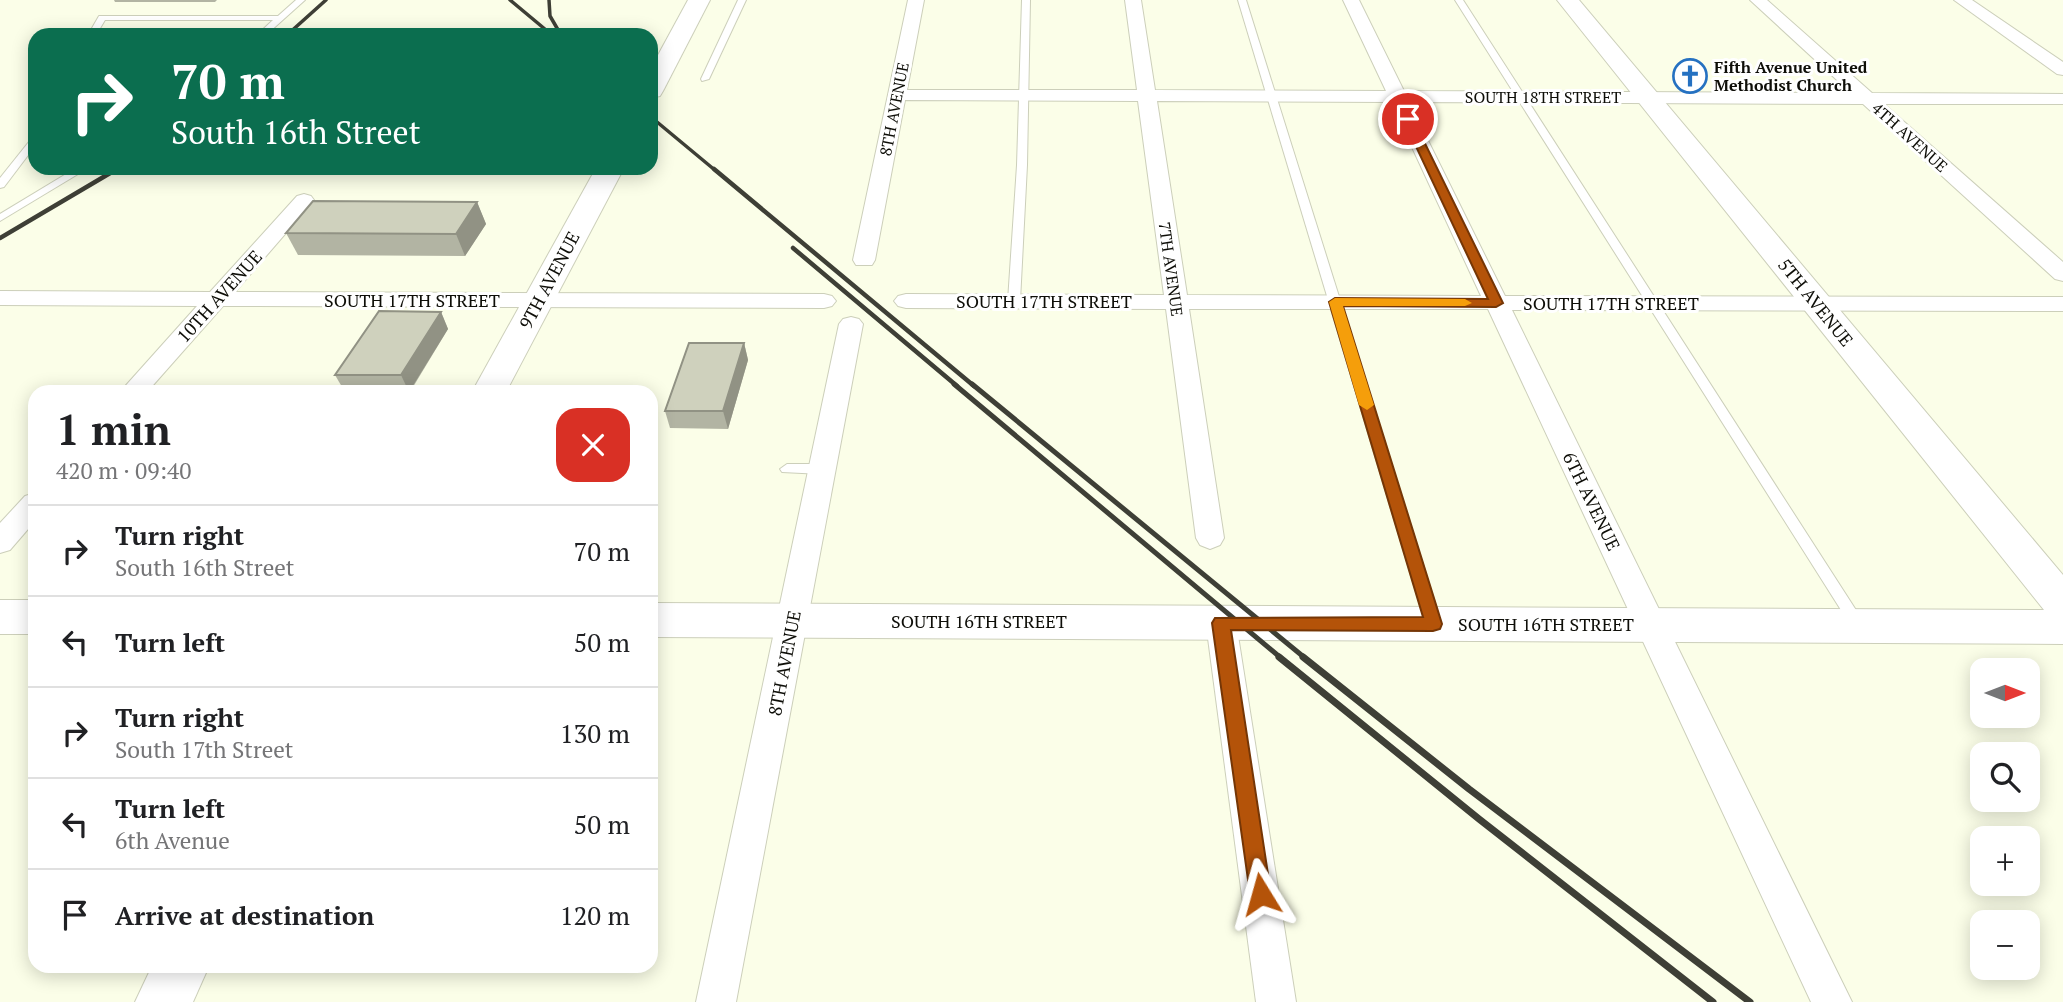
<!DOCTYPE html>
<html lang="en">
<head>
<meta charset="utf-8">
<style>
	:root { --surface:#fff; --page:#f2f2f2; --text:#202124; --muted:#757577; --line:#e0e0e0 }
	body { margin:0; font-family:"PT Serif",serif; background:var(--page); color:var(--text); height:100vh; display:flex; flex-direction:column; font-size:26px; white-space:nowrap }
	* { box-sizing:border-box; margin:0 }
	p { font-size:23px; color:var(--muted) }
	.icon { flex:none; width:38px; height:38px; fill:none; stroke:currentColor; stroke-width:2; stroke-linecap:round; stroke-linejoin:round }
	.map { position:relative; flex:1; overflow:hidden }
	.details { position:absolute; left:28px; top:385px; width:630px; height:588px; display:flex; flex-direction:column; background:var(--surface); border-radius:21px; box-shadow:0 4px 18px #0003 }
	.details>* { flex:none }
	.hud { position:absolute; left:28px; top:28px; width:630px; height:147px; border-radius:21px; box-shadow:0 4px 18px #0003; background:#0b6e4f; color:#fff; overflow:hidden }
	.needle { width:46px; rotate:90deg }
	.controls { position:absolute; left:1970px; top:658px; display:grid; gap:14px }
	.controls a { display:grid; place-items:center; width:70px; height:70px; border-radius:14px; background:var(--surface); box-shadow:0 4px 18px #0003; font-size:35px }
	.pin { position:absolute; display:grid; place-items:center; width:60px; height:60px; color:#fff; margin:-30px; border:4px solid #fff; border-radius:50%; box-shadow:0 2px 7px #0007 }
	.me { position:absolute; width:77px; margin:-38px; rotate:352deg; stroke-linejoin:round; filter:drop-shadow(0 0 5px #0008) }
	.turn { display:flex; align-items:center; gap:24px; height:147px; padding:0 28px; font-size:32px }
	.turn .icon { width:91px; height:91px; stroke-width:2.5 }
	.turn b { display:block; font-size:49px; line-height:60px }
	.round { display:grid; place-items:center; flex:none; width:74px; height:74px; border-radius:21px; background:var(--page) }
	.headline { display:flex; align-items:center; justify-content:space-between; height:119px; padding:0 28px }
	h1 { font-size:42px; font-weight:700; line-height:52px }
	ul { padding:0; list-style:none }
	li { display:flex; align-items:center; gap:21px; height:91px; padding:0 28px; border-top:2px solid var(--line) }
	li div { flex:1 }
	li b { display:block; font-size:26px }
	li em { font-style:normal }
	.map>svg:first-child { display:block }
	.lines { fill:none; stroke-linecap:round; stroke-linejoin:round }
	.lane-casing { stroke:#cccfba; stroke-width:2 }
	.street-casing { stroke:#cccfba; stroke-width:2 }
	.secondary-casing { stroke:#cccfba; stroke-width:2 }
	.lane { fill:#fff; fill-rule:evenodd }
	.street { fill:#fff; fill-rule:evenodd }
	.secondary { fill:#fff; fill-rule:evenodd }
	.rail-far3 { stroke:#3e3f36; stroke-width:3.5 }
	.rail-far2 { stroke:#3e3f36; stroke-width:4.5 }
	.rail-far1 { stroke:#3e3f36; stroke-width:5 }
	.rail { stroke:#3e3f36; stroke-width:7 }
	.wall { fill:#b2b4a3 }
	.shaded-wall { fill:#919284 }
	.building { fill:#cfd1bd; stroke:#919284; stroke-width:2 }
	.route { fill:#b45309; stroke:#753606; stroke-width:2 }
	.slow { fill:#f59e0b }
	.labels { text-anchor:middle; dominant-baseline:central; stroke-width:6; stroke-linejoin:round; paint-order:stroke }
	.far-poi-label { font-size:16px; font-weight:bold; fill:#0e0e08; stroke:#fff; text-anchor:start }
	.far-street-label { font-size:16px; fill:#0e0e08; stroke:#fff }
	.street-label { font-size:18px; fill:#0e0e08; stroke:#fff }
</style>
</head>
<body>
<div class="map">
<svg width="2063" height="1002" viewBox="0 0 2063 1002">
	<rect width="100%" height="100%" fill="#fbfee8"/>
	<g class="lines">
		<g class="lane-casing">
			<g id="lane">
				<polygon points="296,0 305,0 266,35 257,35 273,20 105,20 96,35 88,35 99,16 278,16"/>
				<polygon points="738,0 746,0 709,79 702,81 701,79"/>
				<polygon points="1022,0 1030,0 1027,165 1020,301 1014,304 1008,301 1017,165"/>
				<polygon points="1238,0 1246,0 1441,622 1438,626 1433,628 1428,626 1425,622"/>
				<polygon points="1455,0 1463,0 1863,621 1866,625 1863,629 1858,631 1853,629"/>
				<polygon points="35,137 35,146 4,187 0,188 0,178 32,138"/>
				<polygon points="76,168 88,168 0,221 0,214"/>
				<polygon points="787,464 822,464 829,469 822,474 782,472 780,469"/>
			</g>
		</g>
		<g class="street-casing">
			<g id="street">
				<path d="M908,0H924L907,90H1137L1125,0H1141L1155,90L1386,91L1343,0H1359L1404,91L1851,93L1750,0H1767L1872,93L2063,94V104H1884L2063,262V281L2055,279L1863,104L1409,102L1505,296L2063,297V311L1512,310L1852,1002H1811L1488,309H1189L1224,538L1220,545L1210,549L1200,545L1196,538L1166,309L906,308L898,306L894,301L898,296L906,294L1164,295L1138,101L905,100L875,260L872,265H856L853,260ZM1157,101L1391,102L1481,296L1187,295Z"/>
				<polygon points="1954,0 1972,0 2063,62 2063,75 2057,74"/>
				<polygon points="304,194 311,196 314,200 311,204 235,292 824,294 832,296 836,301 832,306 824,308 223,306 147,392 120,392 197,306 0,305 0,291 210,292 297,196"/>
				<polygon points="851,317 859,319 863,324 736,1002 696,1002 839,324 843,319"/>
				<polygon points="35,493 35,521 10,550 0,553 0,523 25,496"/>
				<polygon points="1221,611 1232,614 1236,623 1296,1002 1256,1002 1206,623 1210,614"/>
			</g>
		</g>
		<g class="secondary-casing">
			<g id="secondary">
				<polygon points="688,0 710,0 663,91 660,96 651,98 651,68"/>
				<polygon points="1557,0 1579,0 2063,575 2063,644 651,637 651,603 2044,610"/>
				<polygon points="596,168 624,168 506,392 472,392"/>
				<rect x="0" y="600" width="35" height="34"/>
				<polygon points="152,966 209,966 193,1002 135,1002"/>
			</g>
		</g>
		<use href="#lane" class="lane"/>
		<use href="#street" class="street"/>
		<use href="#secondary" class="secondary"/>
		<g class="rail-far3">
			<polyline points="510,0 552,35"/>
			<polyline points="549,0 550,16 561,35"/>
			<polyline points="287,35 326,0"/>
			<polyline points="651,117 716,171"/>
			<polyline points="114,171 119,168"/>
		</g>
		<g class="rail-far2">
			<polyline points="714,169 974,386"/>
			<polyline points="0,238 117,169"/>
			<polyline points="793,248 957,386"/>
		</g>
		<g class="rail-far1">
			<polyline points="954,384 1281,658"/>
			<polyline points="972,384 1305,658"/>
		</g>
		<g class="rail">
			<polyline points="1279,657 1479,819 1713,1002"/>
			<polyline points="1303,657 1469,789 1750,1002"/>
		</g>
	</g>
	<g class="wall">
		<polygon points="114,0 217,0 215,2 115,2"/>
		<polygon points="477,202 486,224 465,256 298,255 286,233"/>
		<polygon points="441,312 448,329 410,392 345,392 335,375"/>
		<polygon points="744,343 748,360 728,429 670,428 665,411"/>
	</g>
	<g class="shaded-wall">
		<polygon points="477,202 486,224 465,256 456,234"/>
		<polygon points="441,312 448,329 409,392 401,375"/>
		<polygon points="744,343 748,360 728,429 723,411"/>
	</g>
	<g class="building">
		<polygon points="313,201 477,202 456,234 286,233"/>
		<polygon points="379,311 441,312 401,375 335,375"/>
		<polygon points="689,343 744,343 723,411 665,411"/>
	</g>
	<polygon class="route" points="1408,116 1413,119 1503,303 1496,307 1343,306 1442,624 1440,629 1433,631 1231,630 1271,894 1268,901 1261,904 1253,901 1250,894 1212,623 1215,618 1423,617 1329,302 1335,298 1488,299 1403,119"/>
	<polygon class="slow" points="1335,298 1465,299 1472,303 1465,306 1343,306 1374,405 1367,410 1359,405 1329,302"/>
	<defs>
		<g id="church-ring" transform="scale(1.75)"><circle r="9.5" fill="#fff" stroke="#2571c1" stroke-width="1.5"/><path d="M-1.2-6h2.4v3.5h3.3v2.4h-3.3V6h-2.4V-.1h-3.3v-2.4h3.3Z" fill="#2571c1"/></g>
	</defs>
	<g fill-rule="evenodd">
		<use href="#church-ring" x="1690" y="76"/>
	</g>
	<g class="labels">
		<g class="far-poi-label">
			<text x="1714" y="67">Fifth Avenue United<tspan x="1714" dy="18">Methodist Church</tspan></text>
		</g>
		<g class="far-street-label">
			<text x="1543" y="97">SOUTH 18TH STREET</text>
			<text transform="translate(894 109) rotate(-79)">8TH AVENUE</text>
			<text transform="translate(1910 137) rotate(42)">4TH AVENUE</text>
			<text transform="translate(1171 269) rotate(82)">7TH AVENUE</text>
		</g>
		<g class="street-label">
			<text transform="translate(549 280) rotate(-62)">9TH AVENUE</text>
			<text transform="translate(219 296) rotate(-48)">10TH AVENUE</text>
			<text x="412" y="300">SOUTH 17TH STREET</text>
			<text x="1044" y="301">SOUTH 17TH STREET</text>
			<text transform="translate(1816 302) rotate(51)">5TH AVENUE</text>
			<text x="1611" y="303">SOUTH 17TH STREET</text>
			<text transform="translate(1592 501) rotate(64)">6TH AVENUE</text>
			<text x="979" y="621">SOUTH 16TH STREET</text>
			<text x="1546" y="624">SOUTH 16TH STREET</text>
			<text transform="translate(784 663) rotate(-79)">8TH AVENUE</text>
		</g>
	</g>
</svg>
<div class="controls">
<a><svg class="needle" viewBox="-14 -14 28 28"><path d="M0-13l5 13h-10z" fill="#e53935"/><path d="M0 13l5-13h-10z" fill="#757577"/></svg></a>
<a><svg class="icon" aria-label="search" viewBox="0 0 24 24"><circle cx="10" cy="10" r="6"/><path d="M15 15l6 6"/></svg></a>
<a>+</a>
<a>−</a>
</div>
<div class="pin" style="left:1408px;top:119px;background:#d93025"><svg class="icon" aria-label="arrive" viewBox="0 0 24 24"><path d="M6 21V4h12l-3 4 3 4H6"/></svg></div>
<svg class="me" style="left:1261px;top:894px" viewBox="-20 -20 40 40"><path d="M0-17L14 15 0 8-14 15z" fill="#b45309" stroke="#fff" stroke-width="4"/></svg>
<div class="hud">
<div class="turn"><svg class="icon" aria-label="right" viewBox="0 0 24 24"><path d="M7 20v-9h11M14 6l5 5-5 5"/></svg><div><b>70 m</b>South 16th Street</div></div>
</div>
<section class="details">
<div class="headline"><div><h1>1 min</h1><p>420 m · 09:40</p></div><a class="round" style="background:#d93025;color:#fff"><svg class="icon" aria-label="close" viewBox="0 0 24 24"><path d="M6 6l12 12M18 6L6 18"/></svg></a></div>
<ul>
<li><svg class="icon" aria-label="right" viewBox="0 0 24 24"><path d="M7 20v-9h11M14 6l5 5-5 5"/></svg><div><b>Turn right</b><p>South 16th Street</p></div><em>70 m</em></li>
<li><svg class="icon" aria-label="left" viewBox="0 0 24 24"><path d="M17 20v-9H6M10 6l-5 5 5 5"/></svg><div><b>Turn left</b></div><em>50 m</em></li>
<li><svg class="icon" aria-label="right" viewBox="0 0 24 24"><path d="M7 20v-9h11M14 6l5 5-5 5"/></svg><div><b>Turn right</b><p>South 17th Street</p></div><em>130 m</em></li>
<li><svg class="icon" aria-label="left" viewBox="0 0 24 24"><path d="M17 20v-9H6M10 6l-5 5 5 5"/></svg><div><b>Turn left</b><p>6th Avenue</p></div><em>50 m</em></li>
<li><svg class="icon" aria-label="arrive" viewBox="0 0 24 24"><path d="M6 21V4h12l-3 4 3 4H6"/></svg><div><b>Arrive at destination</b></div><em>120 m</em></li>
</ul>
</section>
</div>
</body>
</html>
